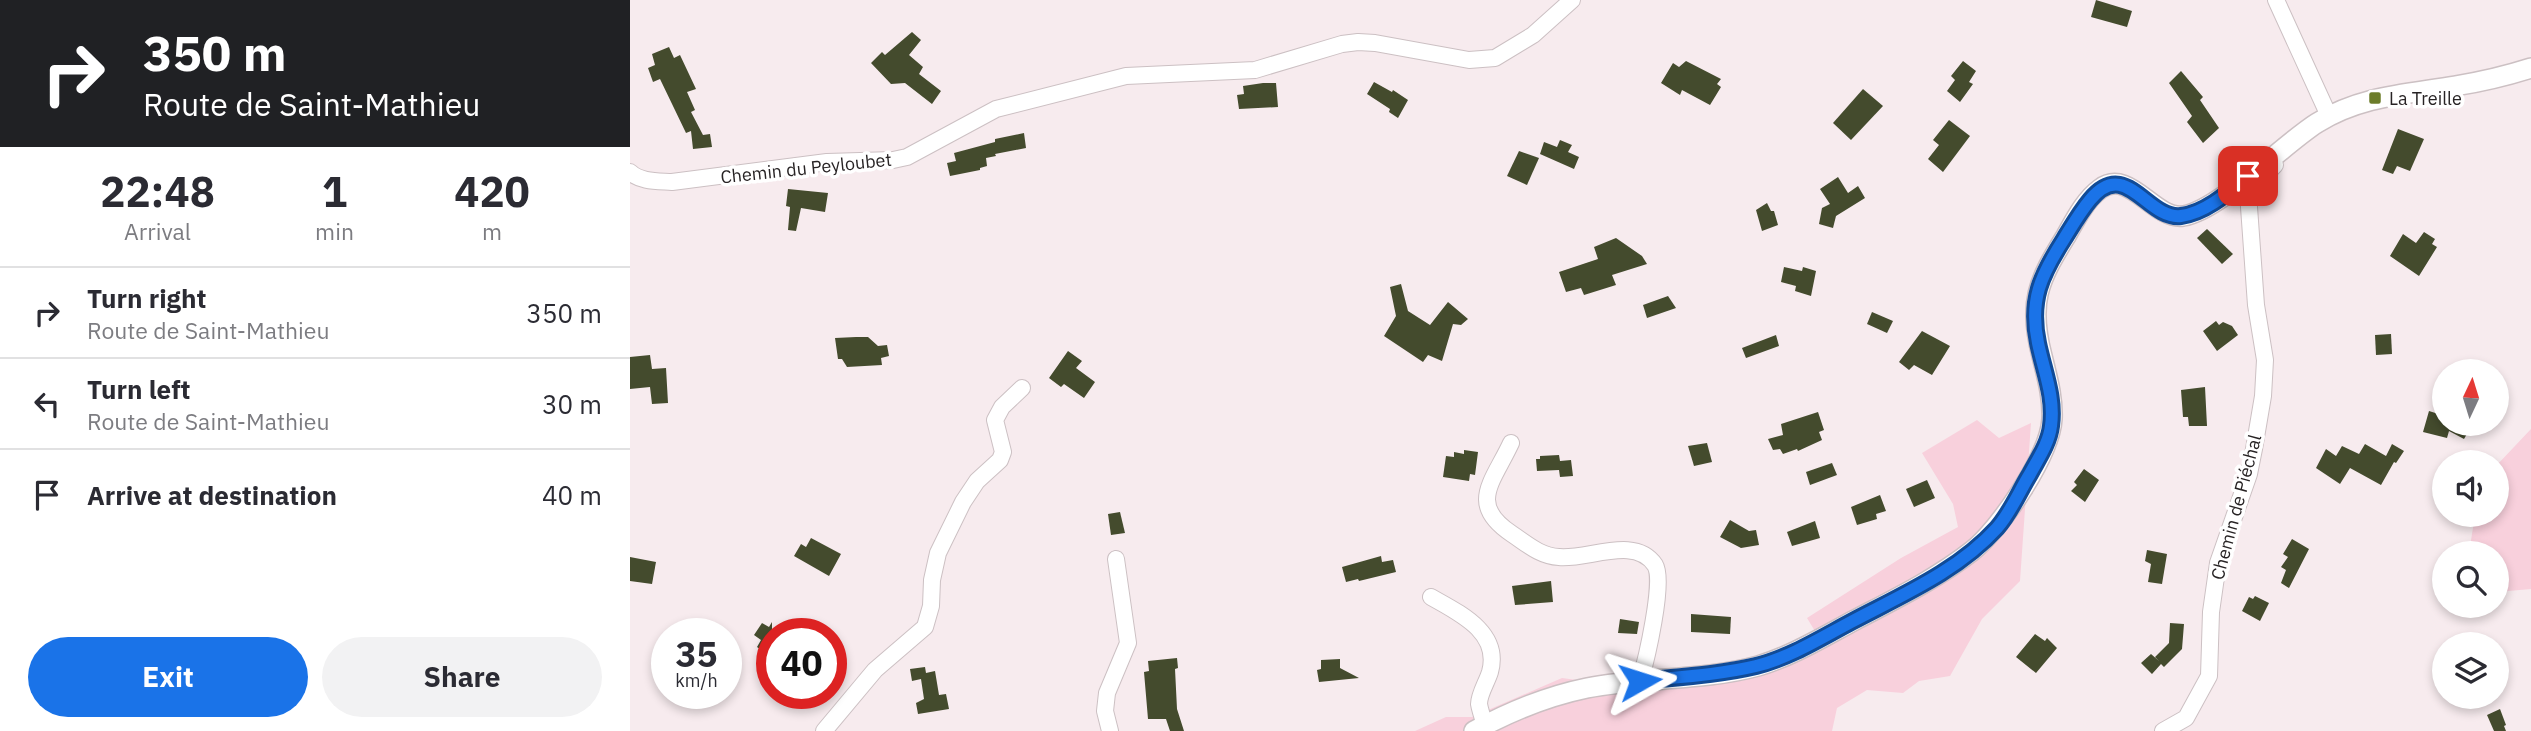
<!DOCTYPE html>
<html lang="en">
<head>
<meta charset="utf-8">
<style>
	:root { --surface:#fff; --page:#f2f2f3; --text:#2b2b33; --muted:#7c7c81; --line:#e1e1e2; --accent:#1a73e8 }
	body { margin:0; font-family:"IBM Plex Sans",sans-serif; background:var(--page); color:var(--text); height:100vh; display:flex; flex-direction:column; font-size:26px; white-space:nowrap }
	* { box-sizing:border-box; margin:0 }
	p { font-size:23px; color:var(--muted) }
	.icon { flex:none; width:38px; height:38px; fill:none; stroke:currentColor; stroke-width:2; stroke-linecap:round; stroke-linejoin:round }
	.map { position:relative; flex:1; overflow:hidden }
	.details { display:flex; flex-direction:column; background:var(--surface); width:630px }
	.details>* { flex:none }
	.hud { background:#202124; color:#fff; overflow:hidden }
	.needle { width:46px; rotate:4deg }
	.controls { position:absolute; left:1802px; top:359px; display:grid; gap:14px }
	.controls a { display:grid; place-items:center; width:77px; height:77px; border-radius:50%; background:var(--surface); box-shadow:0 4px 10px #0003; font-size:35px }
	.speed { position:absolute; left:21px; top:618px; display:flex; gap:14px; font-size:35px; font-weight:700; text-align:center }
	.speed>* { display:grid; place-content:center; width:91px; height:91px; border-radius:50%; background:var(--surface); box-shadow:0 4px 10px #0003; line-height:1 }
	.speed small { font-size:18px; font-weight:400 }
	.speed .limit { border:10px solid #d22; background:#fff; color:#111 }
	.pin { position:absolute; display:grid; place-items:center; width:60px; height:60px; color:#fff; margin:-30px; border-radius:14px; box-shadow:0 4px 10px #0006 }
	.me { position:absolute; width:77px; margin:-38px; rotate:84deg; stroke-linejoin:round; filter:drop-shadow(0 0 5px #0008) }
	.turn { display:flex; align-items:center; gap:24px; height:147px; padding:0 28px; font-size:32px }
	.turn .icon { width:91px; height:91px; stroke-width:2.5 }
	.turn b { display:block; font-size:49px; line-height:60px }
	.eta { display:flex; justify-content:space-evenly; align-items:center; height:119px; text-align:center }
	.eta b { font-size:42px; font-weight:700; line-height:49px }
	.action { display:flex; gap:14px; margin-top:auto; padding:14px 28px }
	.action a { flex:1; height:80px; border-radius:42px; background:var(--accent); color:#fff; font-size:28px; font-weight:700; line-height:80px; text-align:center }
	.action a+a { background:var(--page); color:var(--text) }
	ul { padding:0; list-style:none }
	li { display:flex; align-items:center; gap:21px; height:91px; padding:0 28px; border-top:2px solid var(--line) }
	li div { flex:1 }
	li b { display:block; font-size:26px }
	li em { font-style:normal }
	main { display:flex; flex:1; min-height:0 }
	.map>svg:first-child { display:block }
	.green { fill:#f8d0dc }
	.building { fill:#444b2d }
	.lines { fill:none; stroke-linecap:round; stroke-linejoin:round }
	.minor-casing { stroke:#ccc0c3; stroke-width:18 }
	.tertiary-casing { stroke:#ccc0c3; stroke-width:22 }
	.minor { stroke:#fff; stroke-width:16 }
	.tertiary { stroke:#fff; stroke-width:19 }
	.route-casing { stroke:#114b97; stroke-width:18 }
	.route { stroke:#1a73e8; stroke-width:12 }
	.poi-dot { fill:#6c7c2a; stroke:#fff; stroke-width:2.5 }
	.labels { text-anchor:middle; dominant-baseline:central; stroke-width:7; stroke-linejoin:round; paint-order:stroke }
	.poi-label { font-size:18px; fill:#272324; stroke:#fff; text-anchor:start }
	.street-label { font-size:18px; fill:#272324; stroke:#fff }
</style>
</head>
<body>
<main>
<section class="details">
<div class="hud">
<div class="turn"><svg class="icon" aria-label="right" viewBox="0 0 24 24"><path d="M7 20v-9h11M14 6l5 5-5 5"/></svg><div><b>350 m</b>Route de Saint-Mathieu</div></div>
</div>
<div class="eta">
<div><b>22:48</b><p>Arrival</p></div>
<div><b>1</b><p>min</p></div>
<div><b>420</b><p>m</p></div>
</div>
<ul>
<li><svg class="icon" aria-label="right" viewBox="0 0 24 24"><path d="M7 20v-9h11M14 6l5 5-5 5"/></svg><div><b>Turn right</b><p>Route de Saint-Mathieu</p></div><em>350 m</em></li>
<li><svg class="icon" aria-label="left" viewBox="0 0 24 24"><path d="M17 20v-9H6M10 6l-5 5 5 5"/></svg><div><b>Turn left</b><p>Route de Saint-Mathieu</p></div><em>30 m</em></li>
<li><svg class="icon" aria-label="arrive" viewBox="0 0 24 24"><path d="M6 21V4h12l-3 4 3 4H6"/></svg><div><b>Arrive at destination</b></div><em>40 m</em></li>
</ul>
<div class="action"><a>Exit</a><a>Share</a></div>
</section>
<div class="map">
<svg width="1901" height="731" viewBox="0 0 1901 731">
	<rect width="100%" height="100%" fill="#f7ebee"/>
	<g class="green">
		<polygon points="1347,420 1369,438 1401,423 1390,581 1352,619 1320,676 1289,681 1273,693 1237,690 1207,708 1202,731 785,731 816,717 842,717 932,678 1006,688 1194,646 1177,618 1271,558 1328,527 1323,504 1292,453"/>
		<polygon points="1901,429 1901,589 1867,592 1867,553 1839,553 1845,515 1867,514 1867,465"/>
	</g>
	<g class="building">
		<polygon points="1466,0 1502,11 1497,27 1461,17"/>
		<polygon points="282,32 291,40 279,55 293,67 289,74 311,91 302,104 275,83 261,84 241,63 252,52 255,55"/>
		<polygon points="39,47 44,58 50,55 66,89 57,92 65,110 61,112 73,135 80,134 82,147 63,149 61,131 56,133 30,79 23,82 18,68 25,65 22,54"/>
		<polygon points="1056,61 1091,79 1087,84 1091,87 1080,105 1052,90 1050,95 1031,83 1043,63 1049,67"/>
		<polygon points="1333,61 1346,71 1339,82 1343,84 1330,102 1317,91 1325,80 1321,76"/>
		<polygon points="1551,71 1573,97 1570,100 1589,128 1573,143 1557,122 1562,116 1539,83"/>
		<polygon points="744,82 762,92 763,90 778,100 768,118 759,112 760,109 737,94"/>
		<polygon points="633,83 646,83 648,107 609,109 607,95 614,94 613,86"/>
		<polygon points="1233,89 1253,106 1221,140 1203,123"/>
		<polygon points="1319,120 1340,136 1313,172 1298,159 1309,145 1303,140"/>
		<polygon points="1768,129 1794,139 1780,171 1767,166 1763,174 1752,170"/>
		<polygon points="394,133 396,148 365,154 366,156 356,158 357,166 350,168 350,170 320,176 317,163 326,161 324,153 365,142 365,139"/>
		<polygon points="930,140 942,145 938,152 949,157 944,169 910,154 914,142 927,147"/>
		<polygon points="889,151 909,158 897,185 877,176"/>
		<polygon points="1208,177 1218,193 1228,186 1235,198 1206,216 1203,228 1189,224 1192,208 1200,204 1190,189"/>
		<polygon points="158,189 198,193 195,212 171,208 166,231 158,230 160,207 156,206"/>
		<polygon points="1137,203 1141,211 1144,211 1148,225 1132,231 1126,210"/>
		<polygon points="1577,229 1603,254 1592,264 1567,238"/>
		<polygon points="1794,232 1805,239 1802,244 1807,247 1789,276 1760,256 1773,234 1786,243"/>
		<polygon points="986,238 1012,256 1017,264 982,275 986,285 954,295 951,288 936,292 929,272 968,259 964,247"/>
		<polygon points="1154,267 1172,271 1173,267 1186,271 1181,296 1165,291 1166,286 1151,282"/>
		<polygon points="771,284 778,311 800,325 818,302 838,319 831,325 823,324 812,361 798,355 793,362 754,336 766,316 760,287"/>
		<polygon points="1038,296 1046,308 1017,318 1013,305"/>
		<polygon points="1242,312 1263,321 1257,333 1237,324"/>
		<polygon points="1586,321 1589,325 1593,322 1602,326 1608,335 1587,351 1573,331"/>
		<polygon points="1292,331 1320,346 1302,375 1284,365 1279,370 1269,362"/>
		<polygon points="1761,334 1762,354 1746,355 1745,335"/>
		<polygon points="1146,335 1149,346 1116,358 1112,348"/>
		<polygon points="226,337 238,337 248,346 257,345 259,356 251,358 252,365 217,367 212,359 208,359 205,338"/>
		<polygon points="438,351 452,361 446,368 465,382 454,398 434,384 431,387 419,378"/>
		<polygon points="20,355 22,369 36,368 38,403 22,404 20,387 0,389 0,357"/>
		<polygon points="1575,387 1577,426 1559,426 1558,417 1553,417 1551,390"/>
		<polygon points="1799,411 1815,416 1815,424 1834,424 1841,427 1834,439 1819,431 1817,438 1793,432"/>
		<polygon points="1188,412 1194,430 1189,432 1192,440 1168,451 1167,449 1153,454 1150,449 1143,450 1138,439 1153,435 1151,424"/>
		<polygon points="1077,443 1082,462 1064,466 1058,446"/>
		<polygon points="1735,444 1756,456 1762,444 1774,451 1766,463 1764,462 1751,485 1720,468 1710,484 1686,468 1696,449 1706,456 1712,446 1729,454"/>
		<polygon points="834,450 848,452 845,475 840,474 839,481 813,477 816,456 824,457 824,452 834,454"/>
		<polygon points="929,455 930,461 941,460 943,476 930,477 929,470 907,471 906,459 910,459 910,456"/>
		<polygon points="1202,463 1207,475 1180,485 1176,472"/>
		<polygon points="1454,469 1469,480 1455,502 1441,491 1447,485 1444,482"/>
		<polygon points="1297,480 1305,498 1284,507 1276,489"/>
		<polygon points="1250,495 1256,511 1246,514 1247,519 1227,525 1221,507"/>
		<polygon points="490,512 495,533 481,535 478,514"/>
		<polygon points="1100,520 1119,531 1126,530 1129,545 1111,548 1090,537"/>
		<polygon points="1185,521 1190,538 1162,546 1157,532"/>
		<polygon points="181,538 211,554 199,576 164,556 171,544 176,547"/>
		<polygon points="1662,539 1679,549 1659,588 1651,583 1656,570 1651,567 1658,557 1653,554"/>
		<polygon points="1517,550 1537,554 1532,584 1518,582 1521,564 1515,561"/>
		<polygon points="751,556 752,562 763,560 766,572 729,581 728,579 716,582 712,567"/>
		<polygon points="0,557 26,562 22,584 0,581"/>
		<polygon points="921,581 923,602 885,605 882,586"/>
		<polygon points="1625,596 1639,603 1630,621 1612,611 1619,597 1623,599"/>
		<polygon points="1061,614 1101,617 1100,634 1061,632"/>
		<polygon points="990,619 1009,622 1007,634 988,633"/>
		<polygon points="142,622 142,658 127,647 131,640 124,635 132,623 139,627"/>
		<polygon points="1540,623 1554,624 1552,649 1534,667 1531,664 1522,674 1511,663 1521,654 1529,661 1525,657 1539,643"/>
		<polygon points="1405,634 1415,641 1417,638 1427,648 1406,673 1386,657"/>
		<polygon points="547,658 548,668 545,669 547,709 554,731 540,731 536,719 518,719 514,672 519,671 518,661"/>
		<polygon points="710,659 710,668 729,678 689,682 687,670 691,669 691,660"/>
		<polygon points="295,667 296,673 305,671 309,695 316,694 319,709 288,714 286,703 294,699 291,679 282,681 280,669"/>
		<polygon points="1870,709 1876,725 1874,726 1876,731 1864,731 1857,715"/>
	</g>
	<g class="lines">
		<g class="minor-casing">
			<g id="minor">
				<polyline points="1646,0 1699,116"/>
				<path d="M0,172C10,182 28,181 42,182L197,162L263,160L277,157L366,109L496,76L625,70L712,44L728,42L745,43L839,60L865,58L903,35L942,0"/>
				<path d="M881,443C863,482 837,504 882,534C897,544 910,556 929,557C958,560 1005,535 1025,565C1035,581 1016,661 1010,681"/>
				<path d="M801,597C829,613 871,632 860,672C857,682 849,694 849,704C850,710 853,719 855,725"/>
				<polyline points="194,731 245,670 295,627 301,606 302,580 308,553 333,502 347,481 370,460 373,452 365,420 372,407 392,388"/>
				<polyline points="480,731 475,711 477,693 498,643 486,559"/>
				<polyline points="1533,731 1556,718 1579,676 1581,612 1588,563 1619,474 1624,449 1633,396 1635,360 1626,305 1618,193 1645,165"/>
			</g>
		</g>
		<g class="tertiary-casing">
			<path id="tertiary" d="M844,731C879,712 918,696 957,688C1013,677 1073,681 1128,666C1162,656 1193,637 1225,620C1265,599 1306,579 1342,551C1370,529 1420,455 1422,419C1423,397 1417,377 1412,356C1398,303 1408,281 1436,236C1445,220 1455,200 1470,189C1499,167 1524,220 1553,216C1590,210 1652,145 1687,123C1730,96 1777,94 1825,86C1850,82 1876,76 1901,68"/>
		</g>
		<use href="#minor" class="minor"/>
		<use href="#tertiary" class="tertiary"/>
	</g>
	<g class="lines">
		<g class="route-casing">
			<path id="route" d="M1010,681C1049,677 1088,675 1126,666C1159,658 1191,638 1221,622C1272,595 1328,571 1367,528C1381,512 1389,492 1400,474C1408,459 1419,443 1421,426C1425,397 1414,372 1408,343C1399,300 1411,275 1434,239C1442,226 1450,212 1460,200C1496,156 1517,220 1551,216C1576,213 1600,191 1618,176"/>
		</g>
		<use href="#route" class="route"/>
	</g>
	<rect class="poi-dot" x="1738" y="91" width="14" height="14" rx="3.5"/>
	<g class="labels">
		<g class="poi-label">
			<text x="1759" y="98">La Treille</text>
		</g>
		<g class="street-label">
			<text transform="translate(176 168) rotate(-6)">Chemin du Peyloubet</text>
			<text transform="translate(1606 507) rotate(-75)">Chemin de Piéchal</text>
		</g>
	</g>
</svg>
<div class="controls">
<a><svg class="needle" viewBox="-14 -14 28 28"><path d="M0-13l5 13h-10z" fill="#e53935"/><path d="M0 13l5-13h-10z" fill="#7c7c81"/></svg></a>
<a><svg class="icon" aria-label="sound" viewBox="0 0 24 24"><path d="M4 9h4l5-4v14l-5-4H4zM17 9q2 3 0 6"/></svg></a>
<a><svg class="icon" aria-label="search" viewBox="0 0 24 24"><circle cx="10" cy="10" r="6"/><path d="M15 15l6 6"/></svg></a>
<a><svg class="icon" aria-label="layers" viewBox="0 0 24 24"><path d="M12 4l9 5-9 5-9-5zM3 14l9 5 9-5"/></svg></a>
</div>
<div class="speed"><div>35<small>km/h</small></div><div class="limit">40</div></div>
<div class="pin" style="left:1618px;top:176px;background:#d93025"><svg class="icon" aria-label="arrive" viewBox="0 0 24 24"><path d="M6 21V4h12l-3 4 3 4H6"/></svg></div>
<svg class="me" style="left:1010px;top:681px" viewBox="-20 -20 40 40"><path d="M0-17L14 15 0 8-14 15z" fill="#1a73e8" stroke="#fff" stroke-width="4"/></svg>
</div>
</main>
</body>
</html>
